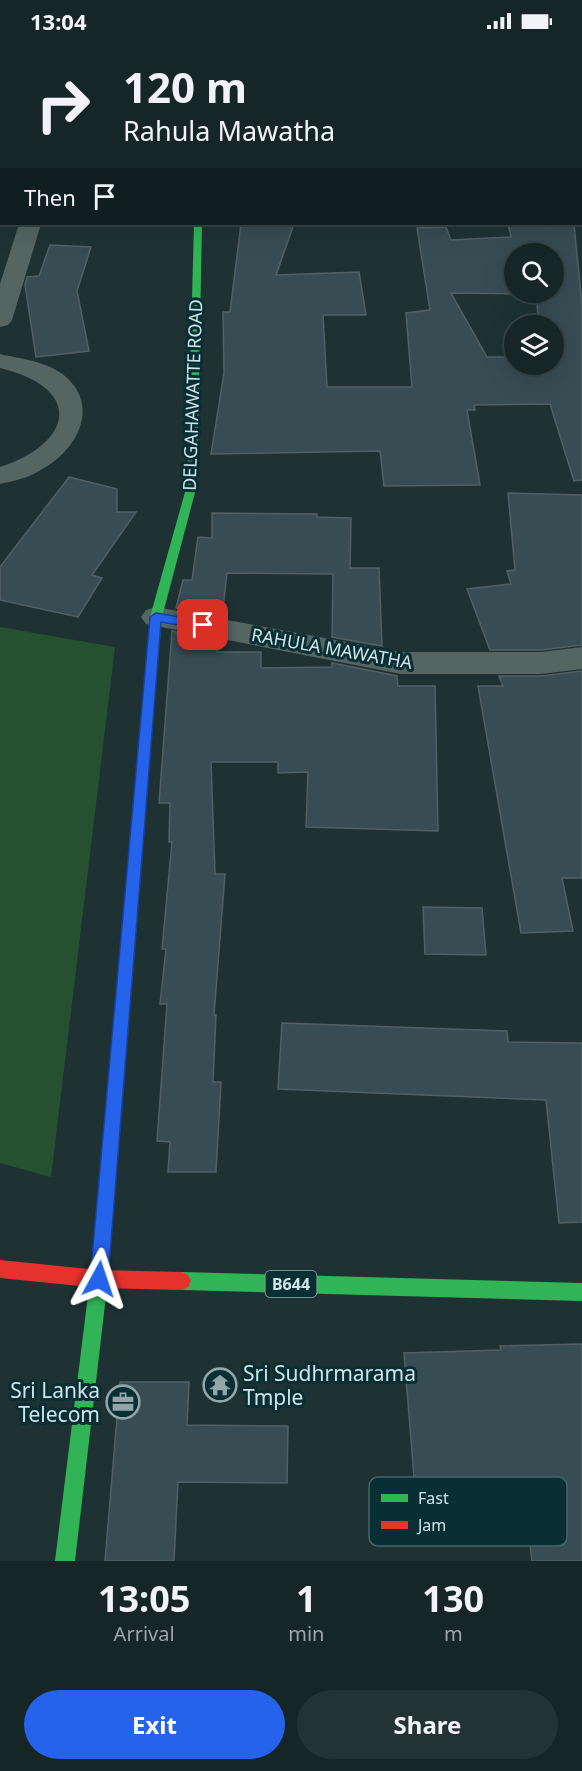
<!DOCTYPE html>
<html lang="en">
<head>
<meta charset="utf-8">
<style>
	:root { --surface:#162627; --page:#233233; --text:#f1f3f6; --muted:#9ea5a7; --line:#354344; --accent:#2563eb }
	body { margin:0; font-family:"Noto Sans",sans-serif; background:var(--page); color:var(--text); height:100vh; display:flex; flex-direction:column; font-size:22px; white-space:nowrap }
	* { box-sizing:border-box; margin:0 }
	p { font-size:20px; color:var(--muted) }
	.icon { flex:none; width:33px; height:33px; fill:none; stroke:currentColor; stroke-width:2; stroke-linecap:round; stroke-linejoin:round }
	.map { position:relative; height:1519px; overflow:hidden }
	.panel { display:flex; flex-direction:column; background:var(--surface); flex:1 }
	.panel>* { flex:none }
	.banner { position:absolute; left:0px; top:0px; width:582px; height:183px; box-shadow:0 6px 24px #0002,0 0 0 2px var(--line); background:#162627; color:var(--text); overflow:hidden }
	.tools { position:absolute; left:504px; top:201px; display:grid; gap:12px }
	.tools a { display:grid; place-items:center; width:60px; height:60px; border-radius:50%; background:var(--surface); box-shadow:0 6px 24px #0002,0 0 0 2px var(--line); font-size:30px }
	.pin { position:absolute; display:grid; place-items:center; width:51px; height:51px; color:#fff; margin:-26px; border-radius:12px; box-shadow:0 3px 9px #0006 }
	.me { position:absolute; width:66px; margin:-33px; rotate:5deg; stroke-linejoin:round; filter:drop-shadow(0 0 4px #0008) }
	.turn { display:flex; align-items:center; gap:21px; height:126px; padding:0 24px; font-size:27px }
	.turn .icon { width:78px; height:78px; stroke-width:2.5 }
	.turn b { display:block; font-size:42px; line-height:51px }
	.then { display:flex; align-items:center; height:57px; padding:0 24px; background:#0003; gap:12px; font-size:22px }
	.eta { display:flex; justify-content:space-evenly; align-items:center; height:102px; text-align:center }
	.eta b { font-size:36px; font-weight:700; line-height:42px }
	.button { display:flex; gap:12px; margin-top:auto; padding:12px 24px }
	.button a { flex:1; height:69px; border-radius:36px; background:var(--accent); color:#fff; font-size:24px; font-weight:700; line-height:69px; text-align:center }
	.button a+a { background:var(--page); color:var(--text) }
	.status { display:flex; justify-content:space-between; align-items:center; height:42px; padding:0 30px; background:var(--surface); direction:ltr }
	.status svg { height:16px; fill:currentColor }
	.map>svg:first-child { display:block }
	.green { fill:#265130 }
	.building { fill:#384c53; stroke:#526064; stroke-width:1.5; fill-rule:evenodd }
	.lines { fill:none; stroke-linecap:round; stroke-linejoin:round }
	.lane { fill:#546562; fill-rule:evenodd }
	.street { fill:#546562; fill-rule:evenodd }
	.fast { fill:#30b455; fill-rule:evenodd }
	.jam { fill:#e5322d; fill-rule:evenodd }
	.route { fill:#2563eb; stroke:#184099; stroke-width:1.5 }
	.labels { text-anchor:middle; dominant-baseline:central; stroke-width:6; stroke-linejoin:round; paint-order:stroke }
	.shield { fill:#082f34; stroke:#94aeb1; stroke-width:1.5 }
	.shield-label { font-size:16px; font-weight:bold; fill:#d0e4e7 }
	.street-label { font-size:18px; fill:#d0e4e7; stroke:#082f34 }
	.near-poi-label { font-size:21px; fill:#d0e4e7; stroke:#082f34; text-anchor:start }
	.key { fill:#082f34; stroke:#44656a; stroke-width:1.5 }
	.key-label { font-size:16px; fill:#d0e4e7 }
</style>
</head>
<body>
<div class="status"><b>13:04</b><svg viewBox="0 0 49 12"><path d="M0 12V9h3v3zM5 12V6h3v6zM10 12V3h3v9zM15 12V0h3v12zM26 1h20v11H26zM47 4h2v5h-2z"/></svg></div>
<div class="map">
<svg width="582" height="1519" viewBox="0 0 582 1519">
	<rect width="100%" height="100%" fill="#1e3234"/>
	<polygon class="green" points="0,585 115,605 51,1135 0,1121"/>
	<g class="building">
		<path d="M241,182H294L276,233L359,230L366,273H323L327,345H412L406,271L430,268L417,186L446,185L451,198L511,195L508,182H574L582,262V438L574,439L550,362L474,363L475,368H467L480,443L384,444L380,409L211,412L224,331L223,270H230ZM514,212H554V250H514ZM451,251L537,252L538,284H554V322H514V315H487Z"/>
		<polygon points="50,203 91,205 77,249 89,309 36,315 25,243 27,235 39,234"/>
		<polygon points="69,435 117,447 117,470 136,470 92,533 102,536 78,575 0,558 0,525"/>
		<polygon points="508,451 582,453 582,603 541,608 490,608 467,547 511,542 507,529 515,528"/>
		<polygon points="212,471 317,472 317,475 351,476 350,526 379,526 382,604 332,595 333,532 227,531 222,575 176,566 183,538 192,538 198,495 212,496"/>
		<polygon points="172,589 219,599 217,610 261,610 261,626 332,625 332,621 397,634 398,644 435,644 438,789 306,785 308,730 278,731 278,720 211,720 215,832 225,832 214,973 216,973 213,1040 221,1040 216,1130 168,1130 170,1100 157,1099 167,962 160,962 166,907 162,907 172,800 169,800 170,761 159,761"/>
		<polygon points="582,629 582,836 562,836 573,889 521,891 478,644 503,644 499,634 541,634"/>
		<polygon points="423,865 482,866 486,913 425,912"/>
		<polygon points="282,981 507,989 508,1000 582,1001 582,1180 559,1181 546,1058 278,1047"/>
		<polygon points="582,1302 582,1519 532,1519 524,1456 416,1460 404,1311 501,1308 500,1304"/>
		<polygon points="120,1340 189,1340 187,1383 288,1384 287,1441 178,1440 174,1519 105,1519"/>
	</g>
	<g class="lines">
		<g class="lane">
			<rect x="4" y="0" width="8" height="2"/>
			<polygon points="2,20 2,42 0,43 0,21"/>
		</g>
		<g class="street">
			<rect x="195" y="0" width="18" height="2"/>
			<rect x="0" y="46" width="2" height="12"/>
			<rect x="580" y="108" width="2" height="12"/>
			<polygon points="19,182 41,182 12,278 8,283 0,285 0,242"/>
			<path d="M0,312C21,317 47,319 65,334C102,366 75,411 39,429C28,436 13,439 0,442V425C74,401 84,346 0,326Z"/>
			<polygon points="156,565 401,610 541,610 582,605 582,627 541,632 401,632 146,582 141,575 146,568"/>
		</g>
		<g class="fast">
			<polygon points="194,182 202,182 197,443 162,575 155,652 149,657 143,652 150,575 187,443"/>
			<polygon points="131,863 136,865 138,869 108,1237 75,1519 55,1519 90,1237 124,869 126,865"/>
			<polygon points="182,1230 582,1241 582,1259 182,1248 176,1245 173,1239 176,1233"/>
		</g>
		<g class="jam">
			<polygon points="149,647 155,652 138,869 136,873 131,875 126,873 124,869 143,652"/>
			<polygon points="0,1218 99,1228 182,1230 188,1233 191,1239 188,1245 182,1248 99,1246 0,1236"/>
		</g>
	</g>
	<polygon class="route" points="156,571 203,579 209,583 203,587 161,580 108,1237 106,1243 99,1246 93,1243 90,1237 150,575"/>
	<defs>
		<g id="temple-ring" transform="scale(1.725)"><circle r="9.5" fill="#082f34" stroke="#92a6a8" stroke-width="1.5"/><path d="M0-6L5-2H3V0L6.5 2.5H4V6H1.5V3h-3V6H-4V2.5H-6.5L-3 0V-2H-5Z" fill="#92a6a8"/></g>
		<g id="office-ring" transform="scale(1.725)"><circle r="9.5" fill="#082f34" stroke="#92a6a8" stroke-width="1.5"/><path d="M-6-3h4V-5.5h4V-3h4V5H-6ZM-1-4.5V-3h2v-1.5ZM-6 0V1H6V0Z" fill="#92a6a8"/></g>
	</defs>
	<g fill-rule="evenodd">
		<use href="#temple-ring" x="220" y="1343"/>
		<use href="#office-ring" x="123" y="1360"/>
	</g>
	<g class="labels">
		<rect class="shield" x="265.5" y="1229" width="51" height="26" rx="4.5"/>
		<g class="shield-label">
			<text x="291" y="1242">B644</text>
		</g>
		<g class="street-label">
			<text transform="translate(192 353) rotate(-88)">DELGAHAWATTE ROAD</text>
			<text transform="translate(332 606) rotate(10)">RAHULA MAWATHA</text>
		</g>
		<g class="near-poi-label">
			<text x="243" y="1331">Sri Sudhrmarama<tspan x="243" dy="24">Tmple</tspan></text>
			<text x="100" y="1348" text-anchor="end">Sri Lanka<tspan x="100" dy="24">Telecom</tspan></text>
		</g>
	</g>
	<rect x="369" y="1435" width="198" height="69" rx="9" class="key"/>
	<rect x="381" y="1452" width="27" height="8" fill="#30b455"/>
	<rect x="381" y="1479" width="27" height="8" fill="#e5322d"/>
	<g class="key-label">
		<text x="418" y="1462">Fast</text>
		<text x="418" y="1489">Jam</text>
	</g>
</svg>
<div class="tools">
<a><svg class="icon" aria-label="search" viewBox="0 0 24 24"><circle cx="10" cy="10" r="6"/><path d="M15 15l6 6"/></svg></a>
<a><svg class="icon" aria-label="layers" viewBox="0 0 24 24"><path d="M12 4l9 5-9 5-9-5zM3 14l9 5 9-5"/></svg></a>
</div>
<div class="pin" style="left:203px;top:583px;background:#d93025"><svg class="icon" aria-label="arrive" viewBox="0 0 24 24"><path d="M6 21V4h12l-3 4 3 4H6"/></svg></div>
<svg class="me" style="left:99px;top:1237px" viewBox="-20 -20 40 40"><path d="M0-17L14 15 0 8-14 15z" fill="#2563eb" stroke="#fff" stroke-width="4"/></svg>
<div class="banner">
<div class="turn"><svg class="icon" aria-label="right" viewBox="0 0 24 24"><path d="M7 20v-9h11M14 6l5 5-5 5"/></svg><div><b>120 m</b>Rahula Mawatha</div></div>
<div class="then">Then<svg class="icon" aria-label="arrive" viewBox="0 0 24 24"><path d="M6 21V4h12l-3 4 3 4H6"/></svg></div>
</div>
</div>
<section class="panel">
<div class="eta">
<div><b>13:05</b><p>Arrival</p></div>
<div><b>1</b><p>min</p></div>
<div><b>130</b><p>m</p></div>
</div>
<div class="button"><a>Exit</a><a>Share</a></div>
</section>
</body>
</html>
